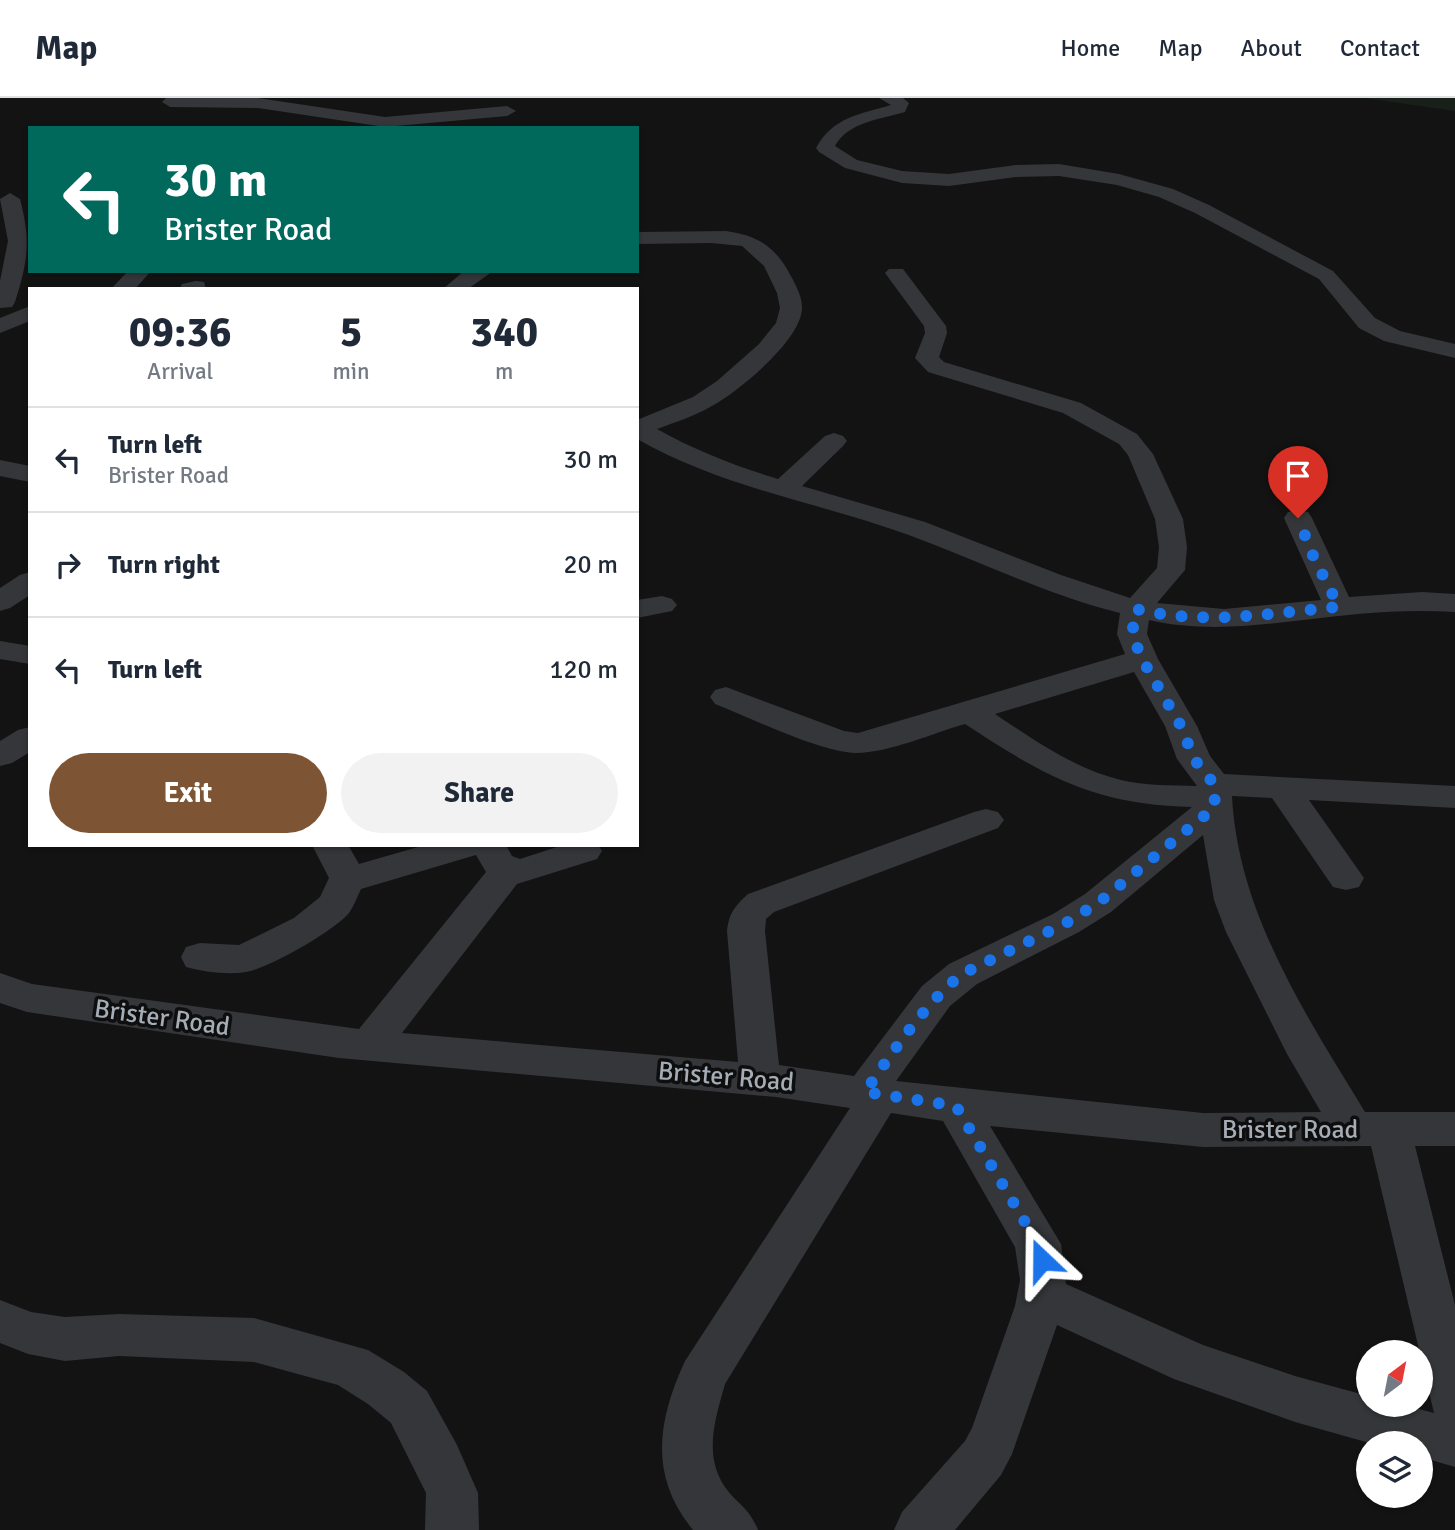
<!DOCTYPE html>
<html lang="en">
<head>
<meta charset="utf-8">
<style>
	:root { --surface:#fff; --page:#f2f2f3; --text:#1f2937; --muted:#747a83; --line:#e0e1e3; --accent:#7d5534 }
	body { margin:0; font-family:Signika,sans-serif; background:var(--page); color:var(--text); height:100vh; display:flex; flex-direction:column; font-size:26px; white-space:nowrap }
	* { box-sizing:border-box; margin:0 }
	p { font-size:23px; color:var(--muted) }
	.icon { flex:none; width:38px; height:38px; fill:none; stroke:currentColor; stroke-width:2; stroke-linecap:round; stroke-linejoin:round }
	.map { position:relative; flex:1; overflow:hidden }
	.details { position:absolute; left:28px; top:189px; width:611px; height:560px; display:flex; flex-direction:column; background:var(--surface); border-radius:0px; box-shadow:0 2px 5px #0004 }
	.details>* { flex:none }
	.top-card { position:absolute; left:28px; top:28px; width:611px; height:147px; border-radius:0px; box-shadow:0 2px 5px #0004; background:#00695c; color:#fff; overflow:hidden }
	.needle { width:46px; rotate:32deg }
	.tools { position:absolute; left:1356px; top:1242px; display:grid; gap:14px }
	.tools a { display:grid; place-items:center; width:77px; height:77px; border-radius:50%; background:var(--surface); box-shadow:0 2px 5px #0004; font-size:35px }
	.pin { position:absolute; display:grid; place-items:center; width:60px; height:60px; color:#fff; margin:-72px -30px; border-radius:50% 50% 50% 0; rotate:-45deg; box-shadow:0 0 7px #0007 }
	.pin .icon { rotate:45deg }
	.me { position:absolute; width:77px; margin:-38px; rotate:337deg; stroke-linejoin:round; filter:drop-shadow(0 0 5px #0008) }
	.turn { display:flex; align-items:center; gap:24px; height:147px; padding:0 21px; font-size:32px }
	.turn .icon { width:91px; height:91px; stroke-width:2.5 }
	.turn b { display:block; font-size:49px; line-height:60px }
	.eta { display:flex; justify-content:space-evenly; align-items:center; height:119px; text-align:center }
	.eta b { font-size:42px; font-weight:700; line-height:49px }
	.primary-button { display:flex; gap:14px; margin-top:auto; padding:14px 21px }
	.primary-button a { flex:1; height:80px; border-radius:42px; background:var(--accent); color:#fff; font-size:28px; font-weight:700; line-height:80px; text-align:center }
	.primary-button a+a { background:var(--page); color:var(--text) }
	ul { padding:0; list-style:none }
	li { display:flex; align-items:center; gap:21px; height:105px; padding:0 21px; border-top:2px solid var(--line) }
	li div { flex:1 }
	li b { display:block; font-size:26px }
	li em { font-style:normal }
	header { display:flex; align-items:center; gap:42px; box-sizing:border-box; height:98px; padding:0 35px; background:var(--surface); border-bottom:2px solid var(--line) }
	header strong { font-size:33px }
	nav { display:flex; gap:38px; margin-inline-start:auto; font-size:24px }
	.map>svg:first-child { display:block }
	.green { fill:#191f19 }
	.lines { fill:none; stroke-linecap:round; stroke-linejoin:round }
	.minor { fill:#343639; fill-rule:evenodd }
	.route { stroke:#1a73e8; stroke-width:12; stroke-dasharray:0 21.6 }
	.labels { text-anchor:middle; dominant-baseline:central; stroke-width:7; stroke-linejoin:round; paint-order:stroke }
	.street-label { font-size:26px; fill:#a4acb5; stroke:#0e0e0f }
</style>
</head>
<body>
<header>
<strong>Map</strong>
<nav><a>Home</a><a>Map</a><a>About</a><a>Contact</a></nav>
</header>
<div class="map">
<svg width="1455" height="1432" viewBox="0 0 1455 1432">
	<rect width="100%" height="100%" fill="#131314"/>
	<polygon class="green" points="1364,0 1455,0 1455,13"/>
	<g class="lines">
		<g class="minor">
			<polygon points="166,0 258,0 385,19 507,8 516,13 507,18 385,29 258,10 170,9 162,4"/>
			<path d="M879,0H903L909,5L905,14C881,21 848,24 835,48L857,62L902,73L949,76L1016,67L1059,66L1119,76L1173,91L1209,107L1333,173L1375,220L1400,233L1455,246V260L1384,243L1359,230L1319,181L1195,115L1159,99L1117,87L1059,78L1016,79L949,88L902,85L845,70L819,54L816,50C833,19 860,16 891,7Z"/>
			<path d="M10,95L20,101C31,143 28,163 15,204L12,209L0,210V183L8,143L0,101Z"/>
			<path d="M726,133C754,137 772,146 787,171C793,182 803,198 802,211C800,243 739,293 712,308C695,318 676,324 657,331C696,353 736,368 778,381L825,338L834,335L843,338L847,343L843,348L802,388L925,424L1061,477L1130,500L1157,470L1159,449L1155,421L1128,357L1119,346L1063,315L928,274L915,260L925,235L924,228L885,175L889,171H903L946,228L947,235L939,259L944,264L1081,305L1137,336L1153,356L1183,421L1187,449L1185,472L1157,505L1224,511L1321,502L1284,420L1288,414L1298,412L1308,414L1312,420L1349,499L1422,494L1455,496V514C1422,512 1391,513 1358,516C1289,522 1218,538 1149,522L1147,536L1158,561L1197,628L1210,658L1224,676L1455,688V710L1309,702L1364,780L1359,789L1346,792L1333,789L1272,700L1232,698C1238,815 1306,917 1365,1014H1455V1048H1415L1455,1207V1369L1421,1359V1346H1373L1295,1324L1174,1281L1057,1227L1012,1356L1001,1377L955,1432H894L902,1414L965,1343L972,1330L1015,1208L1020,1182L1015,1149L943,1023L891,1015L725,1286C715,1322 702,1360 728,1393C741,1409 749,1410 758,1432H693C649,1378 657,1324 685,1263L850,1010L776,999L339,960L27,914L0,905V875L32,886L359,931L486,774L476,757L361,791C357,799 354,808 349,815C334,833 269,870 246,874C228,877 204,874 186,869L181,859L186,849L200,845L239,847L294,820L320,799L329,780L312,747H348L359,766L425,747H506L512,758L520,761L563,747H598L602,753L597,761L517,786L402,935L738,964L727,833C729,815 735,808 748,796L974,714L986,711L998,714L1004,722L998,730L774,814L766,821L765,833L779,967L854,978L922,888L949,866L1053,816L1085,796L1192,709C1095,707 1044,678 965,626C933,635 889,655 856,655C819,654 751,620 715,606L710,599L715,592L726,589L844,633L858,635L1125,556L1117,536L1120,515C1046,497 978,462 906,436C816,404 721,389 637,341V322L693,299L717,283L759,246L776,225L780,210L777,195L764,168L742,148L711,145L637,146V134ZM1134,574L1165,628L1177,661L1197,688C1172,687 1145,688 1121,682C1075,671 1034,642 995,616ZM1203,737L1214,802L1226,834L1287,956L1321,1014L1203,1015L896,983L950,908L977,886L1079,834L1111,814ZM990,1028L1203,1049L1371,1048L1434,1315L1404,1307H1368V1298L1295,1278L1203,1247L1066,1186L1061,1146Z"/>
			<polygon points="128,173 151,173 135,191 111,191"/>
			<polygon points="464,173 493,173 468,191 443,191"/>
			<polygon points="196,183 204,184 206,191 179,191 182,186"/>
			<polygon points="30,208 30,223 0,235 0,220"/>
			<polygon points="0,362 30,368 30,384 0,378"/>
			<polygon points="30,474 30,497 10,510 0,513 0,490 20,477"/>
			<polygon points="662,498 672,501 677,507 672,513 637,520 637,502"/>
			<polygon points="0,543 30,548 30,566 0,561"/>
			<polygon points="30,629 30,654 12,665 0,668 0,643 18,632"/>
			<polygon points="0,1202 31,1214 65,1219 119,1216 254,1220 368,1252 404,1274 427,1293 457,1347 478,1395 479,1432 425,1432 426,1395 391,1325 368,1306 338,1287 254,1264 119,1258 65,1263 28,1256 0,1245"/>
		</g>
	</g>
	<g class="lines">
		<path class="route" d="M1042,1162L1038,1146L956,1008L865,994C895,951 922,909 962,876L1066,825L1098,805L1215,709L1214,686L1194,661L1181,628L1142,561L1132,536L1136,511C1207,528 1268,515 1339,509L1314,460L1298,420"/>
	</g>
	<g class="labels">
		<g class="street-label">
			<text transform="translate(162 920) rotate(8)">Brister Road</text>
			<text transform="translate(726 979) rotate(5)">Brister Road</text>
			<text x="1290" y="1032">Brister Road</text>
		</g>
	</g>
</svg>
<div class="tools">
<a><svg class="needle" viewBox="-14 -14 28 28"><path d="M0-13l5 13h-10z" fill="#e53935"/><path d="M0 13l5-13h-10z" fill="#747a83"/></svg></a>
<a><svg class="icon" aria-label="layers" viewBox="0 0 24 24"><path d="M12 4l9 5-9 5-9-5zM3 14l9 5 9-5"/></svg></a>
</div>
<div class="pin" style="left:1298px;top:420px;background:#d93025"><svg class="icon" aria-label="arrive" viewBox="0 0 24 24"><path d="M6 21V4h12l-3 4 3 4H6"/></svg></div>
<svg class="me" style="left:1042px;top:1162px" viewBox="-20 -20 40 40"><path d="M0-17L14 15 0 8-14 15z" fill="#1a73e8" stroke="#fff" stroke-width="4"/></svg>
<div class="top-card">
<div class="turn"><svg class="icon" aria-label="left" viewBox="0 0 24 24"><path d="M17 20v-9H6M10 6l-5 5 5 5"/></svg><div><b>30 m</b>Brister Road</div></div>
</div>
<section class="details">
<div class="eta">
<div><b>09:36</b><p>Arrival</p></div>
<div><b>5</b><p>min</p></div>
<div><b>340</b><p>m</p></div>
</div>
<ul>
<li><svg class="icon" aria-label="left" viewBox="0 0 24 24"><path d="M17 20v-9H6M10 6l-5 5 5 5"/></svg><div><b>Turn left</b><p>Brister Road</p></div><em>30 m</em></li>
<li><svg class="icon" aria-label="right" viewBox="0 0 24 24"><path d="M7 20v-9h11M14 6l5 5-5 5"/></svg><div><b>Turn right</b></div><em>20 m</em></li>
<li><svg class="icon" aria-label="left" viewBox="0 0 24 24"><path d="M17 20v-9H6M10 6l-5 5 5 5"/></svg><div><b>Turn left</b></div><em>120 m</em></li>
</ul>
<div class="primary-button"><a>Exit</a><a>Share</a></div>
</section>
</div>
</body>
</html>
